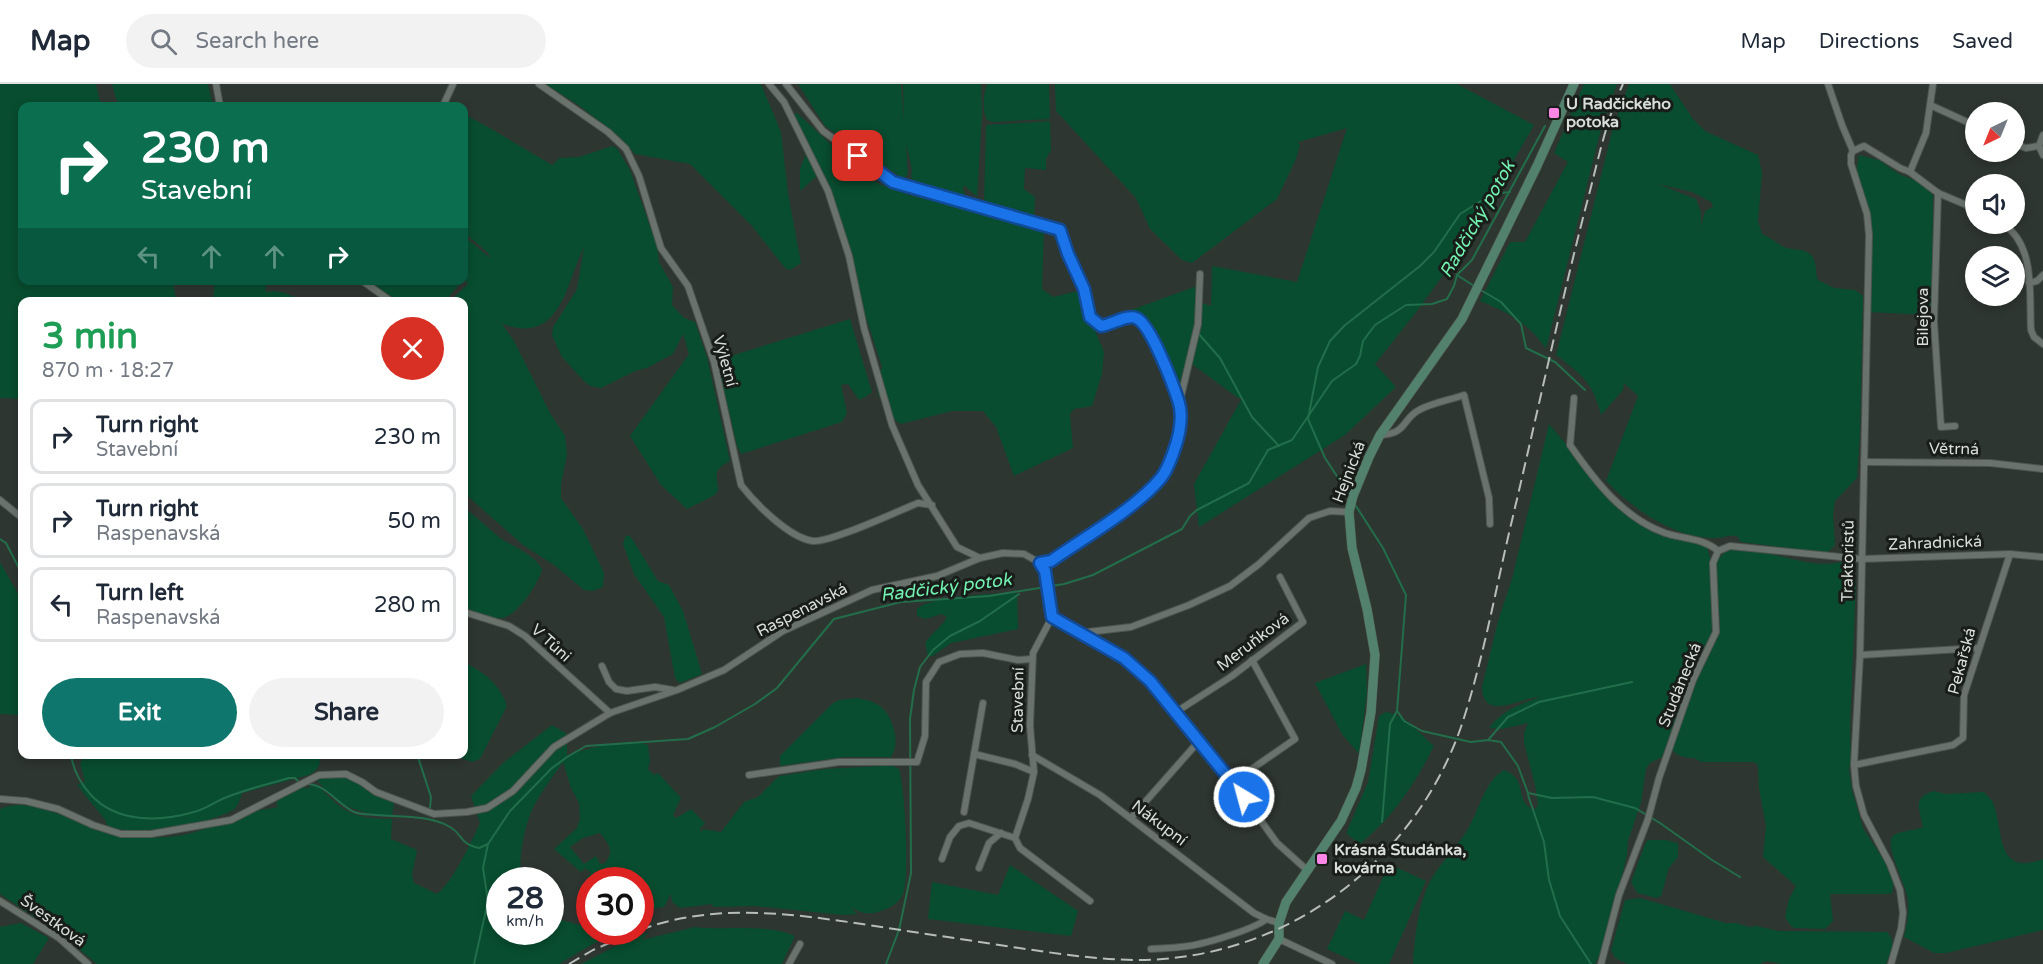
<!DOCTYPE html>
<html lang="en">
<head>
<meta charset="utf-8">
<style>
	:root { --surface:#fff; --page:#f2f2f3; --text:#1f2937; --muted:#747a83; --line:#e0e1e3; --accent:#0f766e }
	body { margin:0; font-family:"Varela Round",sans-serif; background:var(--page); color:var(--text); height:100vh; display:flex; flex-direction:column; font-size:22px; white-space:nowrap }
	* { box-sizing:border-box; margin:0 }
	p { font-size:20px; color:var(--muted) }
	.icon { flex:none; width:33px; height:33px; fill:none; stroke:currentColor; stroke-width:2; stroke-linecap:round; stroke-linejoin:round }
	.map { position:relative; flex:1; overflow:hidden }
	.panel { position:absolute; left:18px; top:213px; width:450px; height:462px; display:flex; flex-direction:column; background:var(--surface); border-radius:12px; box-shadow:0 3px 9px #0003 }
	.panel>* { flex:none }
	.hud { position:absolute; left:18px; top:18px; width:450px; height:183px; border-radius:12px; box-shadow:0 3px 9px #0003; background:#0b6e4f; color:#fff; overflow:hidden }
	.needle { width:39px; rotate:223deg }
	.fabs { position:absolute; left:1965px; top:18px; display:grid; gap:12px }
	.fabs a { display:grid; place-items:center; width:60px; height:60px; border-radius:50%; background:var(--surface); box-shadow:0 3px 9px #0003; font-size:30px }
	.speed { position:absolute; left:486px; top:783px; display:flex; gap:12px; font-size:30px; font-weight:700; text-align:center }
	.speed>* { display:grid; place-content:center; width:78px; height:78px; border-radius:50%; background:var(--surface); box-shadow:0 3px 9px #0003; line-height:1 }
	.speed small { font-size:15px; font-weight:400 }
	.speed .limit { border:9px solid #d22; background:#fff; color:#111 }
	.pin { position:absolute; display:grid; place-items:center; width:51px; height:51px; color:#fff; margin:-26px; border-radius:12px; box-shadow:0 3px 9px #0006 }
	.me { position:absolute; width:66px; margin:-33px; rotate:323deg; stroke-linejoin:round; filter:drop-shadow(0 0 4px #0008) }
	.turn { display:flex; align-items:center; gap:21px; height:126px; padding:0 24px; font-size:27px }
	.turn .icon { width:78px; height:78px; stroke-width:2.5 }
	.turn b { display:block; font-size:42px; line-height:51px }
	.lanes { display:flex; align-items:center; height:57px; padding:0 24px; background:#0003; justify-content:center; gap:30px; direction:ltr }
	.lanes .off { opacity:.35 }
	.round { display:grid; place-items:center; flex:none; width:63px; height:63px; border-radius:32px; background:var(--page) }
	.summary { display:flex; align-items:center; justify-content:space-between; height:102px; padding:0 24px }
	h1 { font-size:36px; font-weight:800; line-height:45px; color:#1e9e55 }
	.cta { display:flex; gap:12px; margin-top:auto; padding:12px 24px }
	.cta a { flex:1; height:69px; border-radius:36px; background:var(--accent); color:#fff; font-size:24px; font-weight:800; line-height:69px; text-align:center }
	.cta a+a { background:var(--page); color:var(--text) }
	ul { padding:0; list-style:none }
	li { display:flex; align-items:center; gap:18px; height:75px; margin:0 12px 9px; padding:0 12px; border:3px solid var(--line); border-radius:12px }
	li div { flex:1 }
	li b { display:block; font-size:22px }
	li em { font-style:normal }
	header { display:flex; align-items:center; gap:36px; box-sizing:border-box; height:84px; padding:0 30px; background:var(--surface); border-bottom:2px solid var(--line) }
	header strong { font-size:28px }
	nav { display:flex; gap:33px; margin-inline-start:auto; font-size:21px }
	.search { width:420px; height:54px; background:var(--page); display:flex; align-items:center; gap:15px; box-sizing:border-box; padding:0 21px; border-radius:33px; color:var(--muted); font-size:22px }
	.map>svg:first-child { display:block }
	.green { fill:#084d30; fill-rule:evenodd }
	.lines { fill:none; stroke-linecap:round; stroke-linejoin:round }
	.stream { stroke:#226e4a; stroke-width:2 }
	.street-casing { stroke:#4d544f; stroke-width:8 }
	.secondary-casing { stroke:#4d544f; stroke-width:10 }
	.street { stroke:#69726d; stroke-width:6 }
	.secondary { stroke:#52816d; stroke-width:9 }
	.rail { stroke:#b7bdba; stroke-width:2; stroke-dasharray:12 6; stroke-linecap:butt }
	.route-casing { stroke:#114b97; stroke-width:15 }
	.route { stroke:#1a73e8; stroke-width:10 }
	.poi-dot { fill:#fa87e6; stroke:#191d1a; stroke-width:2 }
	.labels { text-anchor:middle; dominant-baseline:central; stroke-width:6; stroke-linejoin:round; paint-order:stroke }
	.poi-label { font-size:16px; font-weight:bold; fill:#d9dedb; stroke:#191d1a; text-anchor:start }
	.street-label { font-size:16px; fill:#d9dedb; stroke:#191d1a }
	.water-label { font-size:18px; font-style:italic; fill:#73f2b1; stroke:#191d1a }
</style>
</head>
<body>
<header>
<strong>Map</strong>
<div class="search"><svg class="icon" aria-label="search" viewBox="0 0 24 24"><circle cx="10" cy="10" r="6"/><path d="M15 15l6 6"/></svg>Search here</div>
<nav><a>Map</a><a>Directions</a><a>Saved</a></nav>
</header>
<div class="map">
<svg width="2043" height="880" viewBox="0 0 2043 880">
	<rect width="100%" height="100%" fill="#2e3631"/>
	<g class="green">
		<polygon points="0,0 96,0 101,22 22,22 22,196 173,197 176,217 22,218 22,315 0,314"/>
		<polygon points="112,0 208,0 213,22 121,22 116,15"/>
		<polygon points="545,0 761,0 781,48 788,109 801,179 790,186 785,184 752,142 690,80 635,70 618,52 603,40 577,20"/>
		<polygon points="798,0 901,0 904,38 903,0 981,0 982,31 977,113 964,101 963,105 966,113 915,98 911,93 912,86 906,60 908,90 904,95 825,42"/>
		<path d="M987,0H1049L1050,35L993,38L987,36C982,26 983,11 987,0Z"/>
		<polygon points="1055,0 1457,0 1534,41 1465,161 1417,227 1375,280 1396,303 1345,351 1199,443 1194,400 1242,314 1238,314 1192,280 1199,246 1202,219 1211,222 1212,182 1297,198 1347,44 1298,58 1300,61 1296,75 1277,115 1192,179 1182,176 1150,145 1136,114 1056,27"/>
		<path d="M1584,0H1617L1602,41L1546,265C1528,238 1509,229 1480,217L1510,158H1525L1568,78L1554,69Z"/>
		<path d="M1629,0H1670L1693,35L1705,47L1758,71L1762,89L1758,137L1762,150C1770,153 1776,159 1784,163C1793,167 1804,163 1812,172C1817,178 1815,188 1818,196L1834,204L1855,206L1863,212L1860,350L1857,394L1835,417L1833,430L1835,461L1827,469L1741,458L1737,452C1728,451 1720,455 1710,454C1671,452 1632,424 1606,397L1638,312L1624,299L1623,306L1601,331C1593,298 1582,291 1556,271L1613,44ZM1658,100L1692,108L1711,118L1713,123L1705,127L1701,142V128L1696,115Z"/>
		<polygon points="797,29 848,76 879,100 912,112 973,125 1044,145 1042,205 1053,213 1078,207 1104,268 1102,290 1092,322 1074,325 1070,330 1073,364 1014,392 996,343 983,327 952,327 901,340 895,336 879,313 876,301 882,283 867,236 856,210 832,114 818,91 800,107 800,85 806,70 805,65 792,31"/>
		<path d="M464,30L488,43L552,81L560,74L579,73L612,62L617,64L630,86L657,162L659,178L673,203L672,221L684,234L695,238L707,273L730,377C712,387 717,389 718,406L715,411L687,425L661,401L630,352L689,270L683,250L673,270L647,284L635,287L601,304L590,302L583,296L562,273L552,251L553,243L577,205L584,163C565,202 561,261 502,240L514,257L550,329L565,352L567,370L561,400V414L583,445L604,489L603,503L593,507L584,506L554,481L523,461L464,409V218L450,217L468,200L464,194V152L490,174L488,169L464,148Z"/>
		<polygon points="1050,37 1051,66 1046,75 1046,86 1025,84 1024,105 1035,113 1034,134 984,121 986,41"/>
		<polygon points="1859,71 1879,76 1899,90 1921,99 1933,111 1932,231 1867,228 1868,128 1856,89"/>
		<path d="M267,197L265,206L267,208C281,205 292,212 303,217L214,218L213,215L215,197Z"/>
		<polygon points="367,197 462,196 462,197 445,217 399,217"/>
		<polygon points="1197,202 1194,243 1182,296 1180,304 1175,303 1159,259 1160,255 1158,249 1149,240 1131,226"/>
		<polygon points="850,235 872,308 867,312 859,316 848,300 841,301 847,329 842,338 741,370 737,362 718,280 726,274 737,270"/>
		<path d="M1549,340L1571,366L1639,438L1707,463L1710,473L1713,534L1711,551L1696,578L1662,673L1650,679L1646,685L1641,718L1628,757L1627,771L1619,804L1600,869L1595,880H1413C1415,852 1418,818 1432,794C1443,775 1460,760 1470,741C1480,723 1485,697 1504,686C1530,696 1513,717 1534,726L1538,721L1535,701L1524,658V649L1528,639L1502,645L1489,644C1503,626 1520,620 1540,613C1519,614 1483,638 1482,603L1498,537L1512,495Z"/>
		<path d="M464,423C476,433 488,444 500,454C514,463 534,470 542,485C539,499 516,534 501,534C488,535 475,528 464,524Z"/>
		<polygon points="626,451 631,453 658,497 669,501 683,527 702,590 680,599 675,594 664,533 634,490 623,460"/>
		<path d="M1727,466C1741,466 1756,467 1770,470C1792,474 1819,484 1841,478L1850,483L1856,497L1850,642L1851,678L1849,685L1852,706L1863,744L1887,781L1894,799L1892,809L1888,810H1830L1833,837L1825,845L1794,844L1791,842L1785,833L1789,815L1796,802L1763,773L1766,742L1759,705L1758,681L1753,678H1701L1694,674C1686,674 1679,673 1672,666L1701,584L1717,553L1720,541L1716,479L1719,474Z"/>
		<polygon points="0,478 22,517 22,631 0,630"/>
		<path d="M1017,509L1018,545L951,559L933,572H928L925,559C932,548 942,543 947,533L942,530L925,535L917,532V525C931,511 996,510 1017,509Z"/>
		<path d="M464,578C482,587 501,601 507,622L480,675L472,678L452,671L464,670Z"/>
		<polygon points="1366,580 1367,608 1359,670 1342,650 1315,599"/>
		<path d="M857,614C881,618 890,627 895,650C896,659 896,665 891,673H844L780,682V672L832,620L839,616Z"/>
		<path d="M1386,628C1407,632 1418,648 1434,662C1415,700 1393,733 1360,760L1347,750V747L1368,698L1379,632Z"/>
		<path d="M552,641L567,650V672C586,664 629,653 648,661L650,678L648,685L654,691L658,689L681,714L673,731L676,734L691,725L705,739L700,745L701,748L703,745L721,748L744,718L758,713L779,692L824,685L883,682H893L899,685C905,706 910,791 903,810C899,819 890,824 881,827C870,831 861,830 851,823L857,830L843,831L754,822L713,823L712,820L680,824L672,818L671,810L664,823L641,826L640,796H591L587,793L591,789L585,784L581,788L554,765L577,744L580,735L579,719L571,704L563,678C554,691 544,704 536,718C525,737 517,776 522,796H500V848H550L551,830L562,836L589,844L590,848H617L591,861L559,880H97L67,855L0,810V725C34,709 84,746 118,751C141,755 172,755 195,748C210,744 223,736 237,731C250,726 265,726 278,723L276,719L279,715L303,702L307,705L311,702L319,703C347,731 353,734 392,735L391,755L417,766L412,791L414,799L437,810C454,796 470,760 480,739L471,712L503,679ZM600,749C609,761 615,766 605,779L600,780L596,772L584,780L570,763L583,754Z"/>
		<path d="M207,670L320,671C320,682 319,685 309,691L242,709C241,713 239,718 237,722C233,728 224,730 217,733C186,745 141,751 107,743L106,737L77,701L85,698L80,679L86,671Z"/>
		<path d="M321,693H348L394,719L392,732C360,730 338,723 317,696Z"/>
		<path d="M1934,707L1945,710L1984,708C1989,713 1994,718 1995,724C2003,753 1998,792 2043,775V846L1946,869H1934L1904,853C1907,840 1909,829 1908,816C1906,800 1885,763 1892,753C1898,746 1915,747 1923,743C1920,726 1911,713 1934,707Z"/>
		<polygon points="1648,756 1665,756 1678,759 1678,773 1669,784 1661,812 1657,814 1637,809 1631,798 1646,758"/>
		<polygon points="1389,780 1426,797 1389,880 1360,880 1327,865 1345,827 1364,836"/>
		<polygon points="1010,781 1078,827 1071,852 928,835 932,798 998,811"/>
		<path d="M1640,814L1726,839H1736L1749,843L1756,842L1779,847L1887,848C1897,857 1890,869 1886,880H1782L1766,877L1760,880H1628L1615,874L1611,866L1625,816Z"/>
		<polygon points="21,839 49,854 33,880 0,880 0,843"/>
		<path d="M695,843C726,847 767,839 795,852L782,880H581L622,859L649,848L642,856Z"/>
	</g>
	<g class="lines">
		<g class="stream">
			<polyline points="1457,191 1474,202"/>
			<polyline points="1479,205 1501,218 1521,240 1526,264 1555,278 1585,306"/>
			<polyline points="1197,248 1220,274 1252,333 1279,362"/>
			<polyline points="1350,412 1325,374 1308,335 1318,283 1330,257 1344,242 1420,182 1434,168 1460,130 1492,110 1510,108"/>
			<polyline points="1354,419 1383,464 1406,511 1397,627 1390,640 1382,738"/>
			<polyline points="0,455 6,459 22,490"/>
			<polyline points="1398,628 1404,637 1422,647 1471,658 1488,656 1501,658 1518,682 1528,709 1552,714 1593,713 1635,724 1660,739 1712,776 1740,793"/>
			<polyline points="1489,655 1508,633 1539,618 1632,598"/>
			<path d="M71,670C73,686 80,699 91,711C117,739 159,738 194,728C206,725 216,717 227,713C247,705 269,700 289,694H295L298,697"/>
			<polyline points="417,670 431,713 430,724"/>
			<path d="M308,700C327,701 337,720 354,728C361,731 370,730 377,731C400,733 430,731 450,743C464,751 458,759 479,764L488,760"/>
			<polyline points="1528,711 1544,758 1549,796 1560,832 1591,880"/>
			<polyline points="474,880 488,817 483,784 488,760 510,727 552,684 567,673 586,662 688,655 715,643 755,620 777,604 834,535 901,518 989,512 1064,500 1093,491 1182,445 1190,432 1197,426 1249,399 1268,366 1292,356 1332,297 1356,280 1360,272 1363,257 1375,241 1406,221 1432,220 1447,215 1454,202 1457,191 1472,176 1545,42"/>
			<polyline points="886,880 899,846 911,789 910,635 914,606 920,583 933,566 950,552 980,537 1019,510"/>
		</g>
		<g class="street-casing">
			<g id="street">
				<polyline points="216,0 220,22"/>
				<path d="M539,0L608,48L626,65L639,92L661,164L688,202L714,278L741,401C755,419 789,454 813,457C830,459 898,427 918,419L932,421"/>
				<polyline points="769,0 784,18 828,107 849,172 864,244 892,341 918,401 957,463 980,474"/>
				<path d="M786,0L823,47L893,98L1060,146L1068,170L1084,205L1090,233L1101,242C1111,241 1123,232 1133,233C1153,236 1172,301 1179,319"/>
				<polyline points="1828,0 1842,41 1853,67"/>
				<polyline points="1930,21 1976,42"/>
				<polyline points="443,22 453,0"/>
				<polyline points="2014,60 2026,64 2039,62"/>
				<polyline points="2039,62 2043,51"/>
				<polyline points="2039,62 2043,71"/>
				<polyline points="1853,67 1851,71 1851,80 1867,130 1869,151 1860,571 1854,681 1856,702 1864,731 1890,780 1900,806 1903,829 1901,845 1891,880"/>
				<polyline points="1853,67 1864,62 1900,84 1910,88 1938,109 1976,125"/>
				<polyline points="1910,88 1926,49 1933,0"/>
				<polyline points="1938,109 1934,238 1941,343 1955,342"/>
				<path d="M2003,140C2036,161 2029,212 2031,246L2034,253L2043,260"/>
				<polyline points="361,196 392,218"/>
				<polyline points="2029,199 2037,197 2043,191"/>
				<path d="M1574,314L1570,361C1595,397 1623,434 1665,449C1683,455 1704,454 1718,467"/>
				<path d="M1380,351C1407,350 1402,335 1419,326C1432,319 1450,316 1464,311L1489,414L1490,440"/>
				<polyline points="1864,378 1990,379 2043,385"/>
				<polyline points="0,416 22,434"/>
				<polyline points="1040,479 1045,487 1052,533 1033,569 1030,642 1034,688 1028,715 1015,754 1020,764 1090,817"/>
				<polyline points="464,528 509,542 525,552 610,629"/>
				<polyline points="1052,533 1124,574 1150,597 1233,698 1277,759 1307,786"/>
				<polyline points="1079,549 1131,543 1189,521 1230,502 1259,480 1309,434 1330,427 1349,428"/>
				<polyline points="1860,571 1978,564"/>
				<polyline points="602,582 609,598 616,605 627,607 655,603 673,606"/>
				<polyline points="1176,628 1232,592 1303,538 1280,493"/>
				<polyline points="974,670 1015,680 1034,688"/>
				<polyline points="1032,671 1100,711 1254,829 1266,835 1279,839"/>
				<polyline points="1854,681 1953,661 1963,654 1964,611 2010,470"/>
				<polyline points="749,691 839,678 917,678 925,652 926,598 939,578 960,570 983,569 1018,576 1032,575"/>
				<polyline points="1233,698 1295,655 1252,576"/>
				<polyline points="0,715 26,717 58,725 93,741 121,750 151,750 231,736 319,691 346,690 362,698 376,708 434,730 467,728 487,724 513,707 554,663 610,629 677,606 724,586 783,547 872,506 937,492 980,474 1003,469 1024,470 1040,479 1051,477 1137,417 1162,393 1169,379 1180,343 1179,321 1198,240 1200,190"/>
				<polyline points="964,728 983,619"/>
				<polyline points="1131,734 1199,657"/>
				<polyline points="942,775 950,753 959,742 969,739 1015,754"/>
				<polyline points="979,784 989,759 1001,749"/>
				<polyline points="0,817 59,854 88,880"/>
				<polyline points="1279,855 1332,880"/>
				<path d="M1151,865C1167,864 1184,864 1199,860C1213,857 1257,844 1266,835"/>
				<polyline points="789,880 800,860"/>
				<polyline points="1601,880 1619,811 1648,735 1659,694 1693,596 1716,548 1713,479 1718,467 1730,462 1861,475 2010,470 2043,473"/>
			</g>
		</g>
		<g class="secondary-casing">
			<polyline id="secondary" points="1263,880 1279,855 1279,839 1286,818 1341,737 1356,704 1361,686 1371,628 1375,571 1367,525 1352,464 1349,428 1353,412 1369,373 1380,351 1462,235 1537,82 1574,0"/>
		</g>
		<use href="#street" class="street"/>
		<use href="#secondary" class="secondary"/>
		<g class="rail">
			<path d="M640,846C712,819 788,829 862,840C912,848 962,855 1012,863C1054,869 1096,876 1139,876C1285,875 1413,780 1461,643C1482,580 1494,514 1509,449C1535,340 1558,231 1586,122C1597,82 1605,38 1623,0"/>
			<polyline points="569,880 593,866 635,848"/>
		</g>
	</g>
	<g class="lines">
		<g class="route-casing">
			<path id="route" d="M858,72L893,98L1060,146L1068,170L1084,205L1090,233L1101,242C1111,241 1127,230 1136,234C1151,240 1174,303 1179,319C1181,326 1181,335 1180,342C1179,355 1169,384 1161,394C1135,425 1085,453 1051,477L1040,479L1045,487L1052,533L1124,574L1150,597L1244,713"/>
		</g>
		<use href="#route" class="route"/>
	</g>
	<g class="poi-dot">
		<rect x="1548" y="23" width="12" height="12" rx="3"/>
		<rect x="1316" y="769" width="12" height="12" rx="3"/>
	</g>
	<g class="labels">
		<g class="poi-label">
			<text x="1566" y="20">U Radčického<tspan x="1566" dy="18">potoka</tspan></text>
			<text x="1334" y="766">Krásná Studánka,<tspan x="1334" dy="18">kovárna</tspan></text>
		</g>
		<g class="street-label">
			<text transform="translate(1923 233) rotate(-90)">Bilejova</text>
			<text transform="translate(725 277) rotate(74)">Výletní</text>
			<text transform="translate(1954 365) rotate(1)">Větrná</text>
			<text transform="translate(1349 388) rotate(-69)">Hejnická</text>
			<text transform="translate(1935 459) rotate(-2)">Zahradnická</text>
			<text transform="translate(1848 477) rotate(-89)">Traktoristů</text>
			<text transform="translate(802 526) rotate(-27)">Raspenavská</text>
			<text transform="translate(1253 558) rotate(-37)">Meruňková</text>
			<text transform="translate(551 559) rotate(42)">V Tůni</text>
			<text transform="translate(1962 577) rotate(-75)">Pekařská</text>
			<text transform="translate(1680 601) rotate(-68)">Studánecká</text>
			<text transform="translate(1018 616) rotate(-89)">Stavební</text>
			<text transform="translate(1159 739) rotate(37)">Nákupní</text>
			<text transform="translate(53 837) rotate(36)">Švestková</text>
		</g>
		<g class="water-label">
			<text transform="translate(1477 135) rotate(-60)">Radčický potok</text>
			<text transform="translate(946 503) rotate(-7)">Radčický potok</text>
		</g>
	</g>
</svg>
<div class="fabs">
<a><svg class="needle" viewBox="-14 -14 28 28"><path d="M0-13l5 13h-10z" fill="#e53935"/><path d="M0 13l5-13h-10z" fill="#747a83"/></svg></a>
<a><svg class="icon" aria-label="sound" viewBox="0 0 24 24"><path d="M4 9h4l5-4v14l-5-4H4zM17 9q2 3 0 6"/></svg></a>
<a><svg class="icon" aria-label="layers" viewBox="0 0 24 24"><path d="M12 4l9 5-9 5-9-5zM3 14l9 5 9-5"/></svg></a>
</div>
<div class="speed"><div>28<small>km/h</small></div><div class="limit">30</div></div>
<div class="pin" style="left:858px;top:72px;background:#d93025"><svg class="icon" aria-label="arrive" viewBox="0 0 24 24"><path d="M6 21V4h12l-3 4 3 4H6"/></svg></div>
<svg class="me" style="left:1244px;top:713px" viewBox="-20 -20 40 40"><circle r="17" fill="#1a73e8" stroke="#fff" stroke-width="3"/><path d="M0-11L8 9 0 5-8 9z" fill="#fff"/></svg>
<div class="hud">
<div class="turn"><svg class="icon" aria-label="right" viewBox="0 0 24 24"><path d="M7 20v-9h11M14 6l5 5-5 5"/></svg><div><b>230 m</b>Stavební</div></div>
<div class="lanes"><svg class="icon off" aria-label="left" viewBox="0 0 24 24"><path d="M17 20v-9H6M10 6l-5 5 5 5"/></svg><svg class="icon off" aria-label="ahead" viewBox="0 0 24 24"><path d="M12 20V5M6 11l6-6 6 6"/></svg><svg class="icon off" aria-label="ahead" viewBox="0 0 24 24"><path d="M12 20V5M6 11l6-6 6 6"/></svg><svg class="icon" aria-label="right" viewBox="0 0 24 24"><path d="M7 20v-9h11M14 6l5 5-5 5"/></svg></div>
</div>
<section class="panel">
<div class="summary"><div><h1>3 min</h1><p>870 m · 18:27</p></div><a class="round" style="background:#d93025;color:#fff"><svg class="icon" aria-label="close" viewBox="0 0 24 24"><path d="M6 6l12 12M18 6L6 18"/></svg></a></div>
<ul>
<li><svg class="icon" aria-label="right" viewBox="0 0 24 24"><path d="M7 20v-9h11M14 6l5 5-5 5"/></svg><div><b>Turn right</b><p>Stavební</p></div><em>230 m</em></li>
<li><svg class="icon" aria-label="right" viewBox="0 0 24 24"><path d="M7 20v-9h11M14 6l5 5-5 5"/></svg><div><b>Turn right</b><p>Raspenavská</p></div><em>50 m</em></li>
<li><svg class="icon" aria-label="left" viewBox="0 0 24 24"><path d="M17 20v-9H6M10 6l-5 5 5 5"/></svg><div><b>Turn left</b><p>Raspenavská</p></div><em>280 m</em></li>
</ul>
<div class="cta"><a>Exit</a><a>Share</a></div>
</section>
</div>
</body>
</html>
